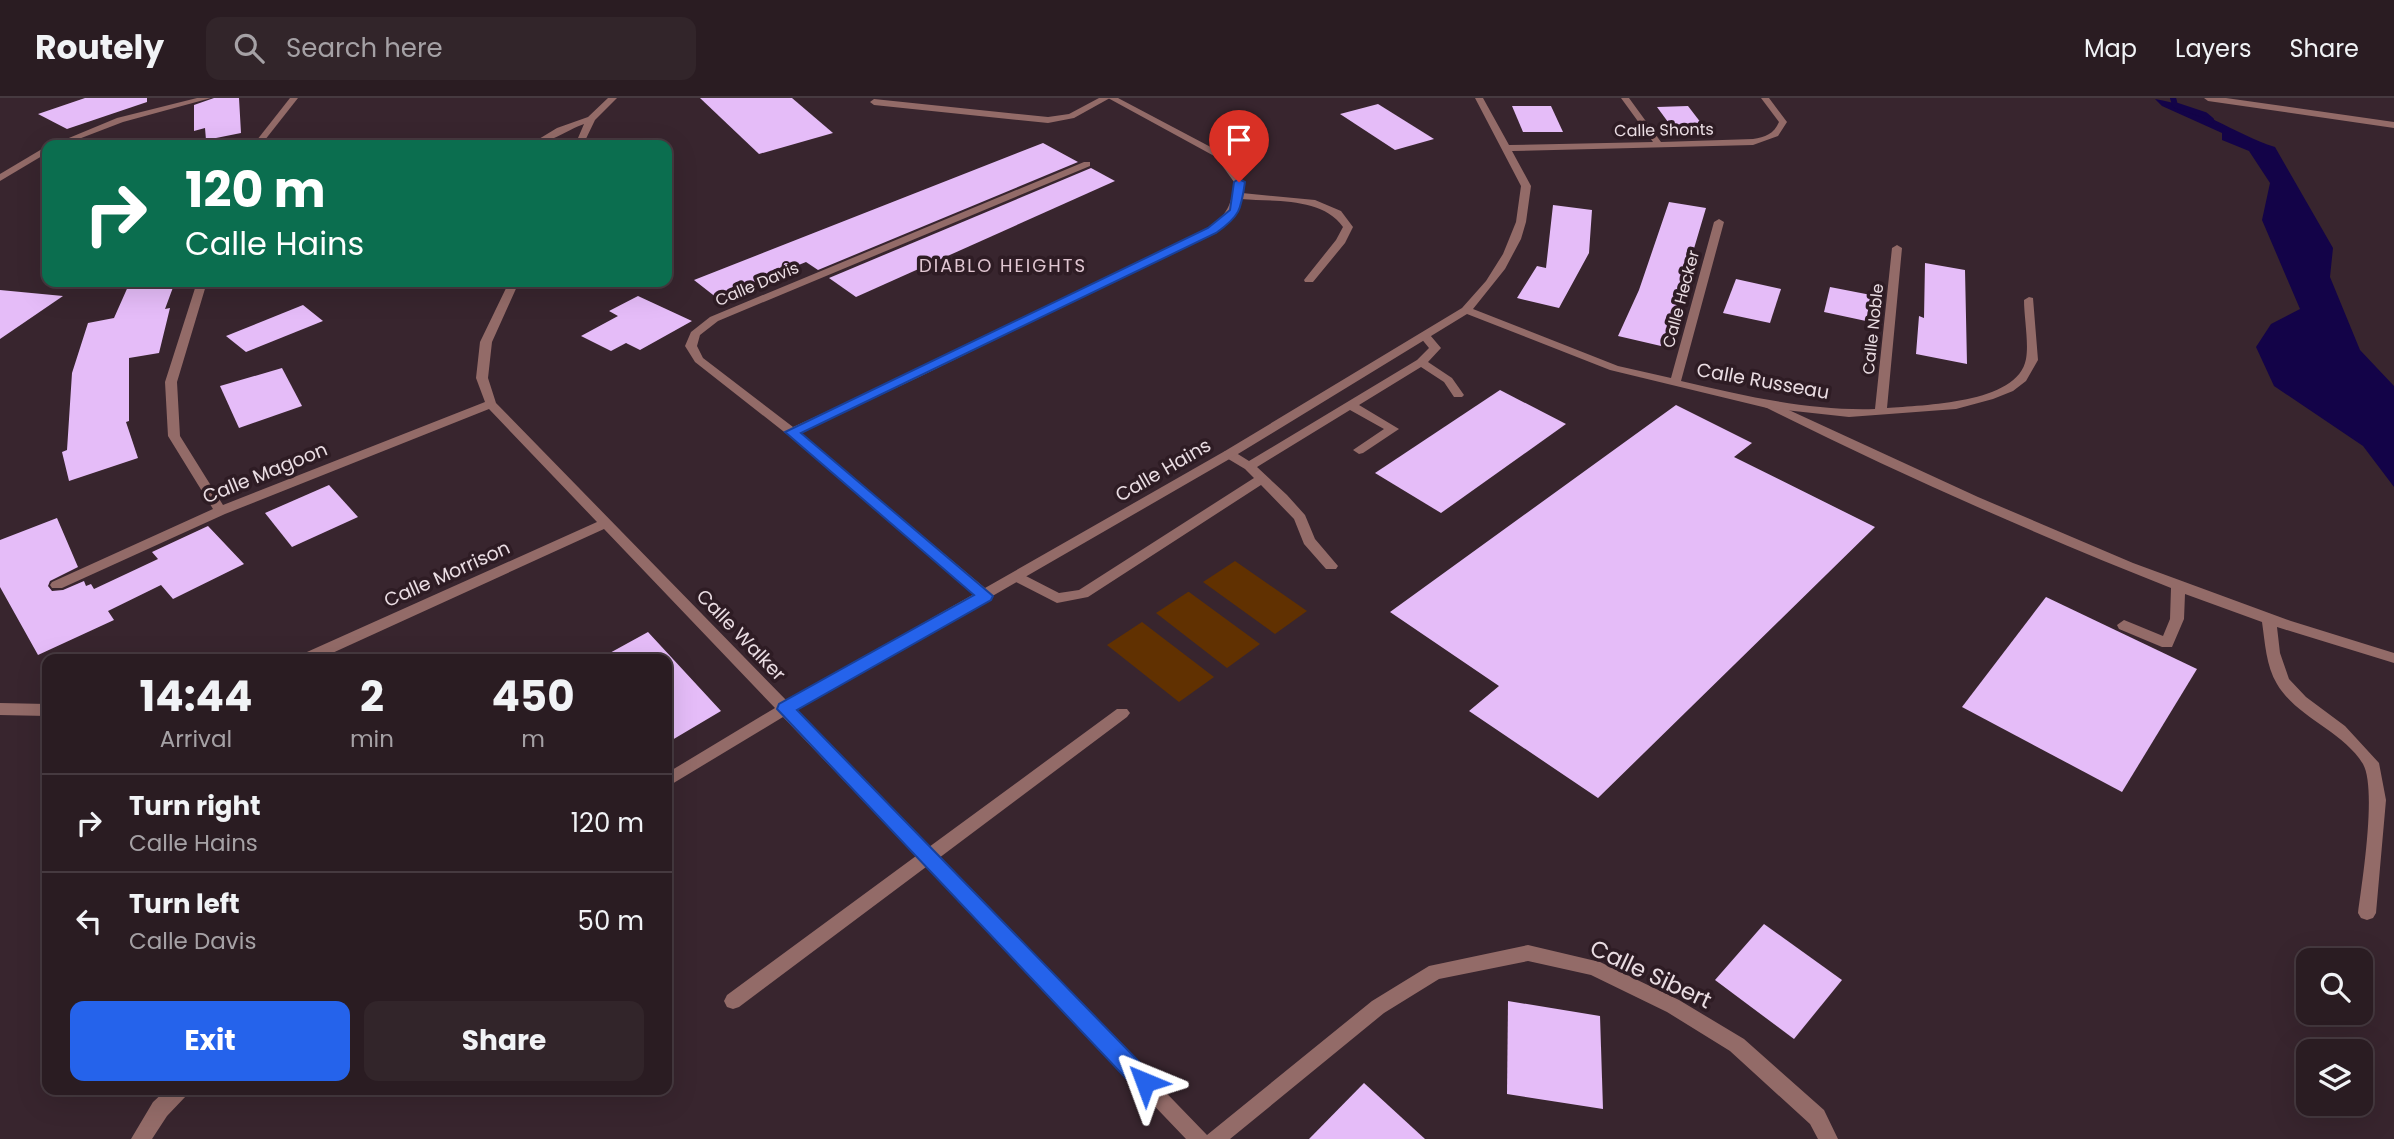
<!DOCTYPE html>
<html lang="en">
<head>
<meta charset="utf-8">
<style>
	:root { --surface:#2a1c22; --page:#32252a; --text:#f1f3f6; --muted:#a5a1a5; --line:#463a40; --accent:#2563eb }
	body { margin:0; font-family:Poppins,sans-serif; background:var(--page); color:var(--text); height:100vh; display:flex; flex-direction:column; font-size:26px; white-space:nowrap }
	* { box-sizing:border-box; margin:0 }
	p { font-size:23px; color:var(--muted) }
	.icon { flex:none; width:38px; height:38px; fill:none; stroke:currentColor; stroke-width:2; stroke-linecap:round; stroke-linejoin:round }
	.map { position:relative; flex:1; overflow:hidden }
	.side { position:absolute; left:42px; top:556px; width:630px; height:441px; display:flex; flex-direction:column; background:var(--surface); border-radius:14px; box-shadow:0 7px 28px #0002,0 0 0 2px var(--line) }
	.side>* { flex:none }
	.hud { position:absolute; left:42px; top:42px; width:630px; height:147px; border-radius:14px; box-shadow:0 7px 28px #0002,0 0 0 2px var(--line); background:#0b6e4f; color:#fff; overflow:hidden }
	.buttons { position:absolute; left:2296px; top:850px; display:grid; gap:14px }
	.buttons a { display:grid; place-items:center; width:77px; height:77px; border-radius:14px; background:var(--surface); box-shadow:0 7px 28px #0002,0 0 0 2px var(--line); font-size:35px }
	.pin { position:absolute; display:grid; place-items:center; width:60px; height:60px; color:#fff; margin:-72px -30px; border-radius:50% 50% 50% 0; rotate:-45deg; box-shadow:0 0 7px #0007 }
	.pin .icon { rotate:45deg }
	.me { position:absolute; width:77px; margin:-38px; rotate:316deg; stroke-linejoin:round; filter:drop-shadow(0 0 5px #0008) }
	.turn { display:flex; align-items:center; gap:24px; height:147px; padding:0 28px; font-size:32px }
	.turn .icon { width:91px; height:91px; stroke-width:2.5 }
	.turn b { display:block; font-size:49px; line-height:60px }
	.eta { display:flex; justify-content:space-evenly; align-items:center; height:119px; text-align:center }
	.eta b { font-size:42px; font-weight:700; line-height:49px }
	.cta { display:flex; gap:14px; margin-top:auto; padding:14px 28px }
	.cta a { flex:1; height:80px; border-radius:14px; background:var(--accent); color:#fff; font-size:28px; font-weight:700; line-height:80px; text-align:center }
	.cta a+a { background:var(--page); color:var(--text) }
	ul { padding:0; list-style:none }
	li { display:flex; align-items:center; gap:21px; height:98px; padding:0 28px; border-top:2px solid var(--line) }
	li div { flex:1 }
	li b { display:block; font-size:26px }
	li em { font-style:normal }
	header { display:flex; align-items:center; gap:42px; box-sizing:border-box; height:98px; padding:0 35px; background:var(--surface); border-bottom:2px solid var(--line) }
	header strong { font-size:33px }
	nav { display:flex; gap:38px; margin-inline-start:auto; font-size:24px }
	.search { width:490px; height:63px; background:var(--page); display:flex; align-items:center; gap:18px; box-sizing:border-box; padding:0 24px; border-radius:14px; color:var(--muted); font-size:26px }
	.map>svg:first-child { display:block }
	.green { fill:#613101 }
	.water { fill:#130348 }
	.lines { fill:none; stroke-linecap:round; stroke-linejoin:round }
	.stream { stroke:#130348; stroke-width:6 }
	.building { fill:#e5bcf8 }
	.service { fill:#936b68; fill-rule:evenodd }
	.minor { fill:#936b68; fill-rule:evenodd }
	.route { fill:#2563eb; stroke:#184099; stroke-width:2 }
	.labels { text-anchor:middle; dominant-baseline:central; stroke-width:7; stroke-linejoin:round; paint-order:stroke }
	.far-street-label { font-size:16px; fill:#eadde3; stroke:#2e1c24 }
	.far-neighbourhood-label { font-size:18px; letter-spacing:2px; fill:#e1c7d2; stroke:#2e1c24 }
	.street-label { font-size:19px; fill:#eadde3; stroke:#2e1c24 }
	.near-street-label { font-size:23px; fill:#eadde3; stroke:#2e1c24 }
</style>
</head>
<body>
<header>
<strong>Routely</strong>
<div class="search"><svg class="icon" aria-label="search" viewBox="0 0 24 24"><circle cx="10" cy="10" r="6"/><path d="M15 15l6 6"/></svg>Search here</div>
<nav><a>Map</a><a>Layers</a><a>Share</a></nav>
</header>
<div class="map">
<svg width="2394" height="1041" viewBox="0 0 2394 1041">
	<rect width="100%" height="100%" fill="#38252e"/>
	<g class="green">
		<polygon points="1235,463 1307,513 1275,536 1203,484"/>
		<polygon points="1188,494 1189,494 1260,546 1227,570 1156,515"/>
		<polygon points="1142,524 1214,579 1179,604 1107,547"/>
	</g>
	<path class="water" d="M2155,1C2197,7 2234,36 2275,49L2333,150L2330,179L2360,252L2394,288V389L2363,348L2274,288L2256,249L2271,226L2300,211L2262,122L2270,85L2249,53L2222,42V35L2162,8Z"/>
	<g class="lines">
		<polyline class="stream" points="2173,0 2175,7 2205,17 2211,22"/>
	</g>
	<g class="building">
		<polygon points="85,0 147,0 147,4 67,31 38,16"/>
		<polygon points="214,0 239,0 241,35 206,42 205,30 194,33 194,7"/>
		<polygon points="700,0 792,0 833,35 759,56"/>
		<polygon points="1378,6 1434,41 1395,52 1340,16"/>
		<polygon points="1512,8 1551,8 1563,34 1523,34"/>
		<polygon points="1688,8 1708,34 1676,35 1657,9"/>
		<polygon points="1043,45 1078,64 818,172 806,164 717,200 694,182"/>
		<polygon points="1091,70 1115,83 856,199 829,180"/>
		<polygon points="1669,104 1706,110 1677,208 1661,248 1618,238 1639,192"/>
		<polygon points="1553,107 1592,112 1589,155 1559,210 1517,200 1537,168 1546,170"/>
		<polygon points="1925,165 1965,172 1967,266 1916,256 1919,218 1924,220"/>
		<polygon points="1736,181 1781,191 1770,225 1723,215"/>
		<polygon points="130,184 175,184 165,211 170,210 159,255 129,260 129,323 126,324 138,360 69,383 62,354 67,352 72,275 88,225 114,220"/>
		<polygon points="1830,189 1871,197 1866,223 1824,214"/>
		<polygon points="0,192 63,198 0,241"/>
		<polygon points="638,198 692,223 640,252 626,245 611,253 581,238 618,218 609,213"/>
		<polygon points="303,207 323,223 246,254 226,238"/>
		<polygon points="282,270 302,308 239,330 220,288"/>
		<polygon points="1500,292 1566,326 1441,415 1375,375"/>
		<polygon points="1676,307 1752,345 1734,359 1875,429 1598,700 1469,613 1499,588 1390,514"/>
		<polygon points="329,387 358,419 292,449 265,415"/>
		<polygon points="57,420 78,469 50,483 48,488 52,493 63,492 84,483 86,488 91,486 94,491 158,461 152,454 208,428 244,466 173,501 161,487 108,513 114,522 38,557 0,489 0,442"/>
		<polygon points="2046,499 2197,571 2122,694 1962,609"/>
		<polygon points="648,534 721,613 667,645 667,562 597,562"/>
		<polygon points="1764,826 1842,882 1794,941 1715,882"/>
		<polygon points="1508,903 1600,918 1603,1011 1507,996"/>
		<polygon points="1364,985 1425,1041 1309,1041"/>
	</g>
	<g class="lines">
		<g class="service">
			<polygon points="1099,0 1110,0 1074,20 1048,25 874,7 870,4 874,1 1048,19 1069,16"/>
			<polygon points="2204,0 2226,0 2394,24 2394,30 2208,3"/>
			<polygon points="1426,236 1430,237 1441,250 1428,264 1452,280 1464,297 1462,299 1454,299 1444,284 1421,269 1359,307 1399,331 1363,355 1359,356 1353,352 1384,331 1350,312 1257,369 1287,397 1305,417 1315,441 1338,468 1336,471 1326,471 1304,446 1294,421 1261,387 1088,499 1057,505 1012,482 1010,479 1017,474 1022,476 1059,495 1079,492 1254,380 1245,371 1225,359 1223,356 1225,353 1233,353 1249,363 1417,262 1429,250 1420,239"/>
			<path d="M1767,302L1978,399L2133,465L2291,523L2394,555V565L2277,529L2280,555L2289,581L2306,599L2345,628L2379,665L2386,702L2376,815L2373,820L2367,822L2361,820L2358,815C2362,784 2377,691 2363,666C2342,632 2297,620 2277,586C2266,568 2265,544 2262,524L2185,496L2184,521L2172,549H2162L2119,531L2117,527L2124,522L2163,538L2170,521L2171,490C2033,435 1896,375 1763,308L1761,306Z"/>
		</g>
		<g class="minor">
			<polygon points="197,0 211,0 123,24 63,47 52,47 117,20"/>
			<polygon points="290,0 298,0 261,47 253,47"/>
			<path d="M608,0H617L595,22L583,47H575L584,26C567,32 545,48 529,47L557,30L588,19Z"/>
			<path d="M1108,0H1118L1222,55L1244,84L1242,95L1315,102L1341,113L1353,129L1345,145L1313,184H1305L1304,182L1336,142L1343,129C1322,99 1275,104 1241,101L1233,119L1215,134L919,279L800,335L985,490L1225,353L1462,210L1486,183L1503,156L1516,124L1521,88L1475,0H1483L1509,47L1653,44L1621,0H1629L1661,44L1753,41C1765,39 1774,36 1779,24L1761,0H1769L1787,24L1778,38L1753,47L1512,53L1531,88L1526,124L1521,141L1505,171L1473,211L1618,268L1671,280L1714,124L1719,121L1724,124L1681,283C1745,298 1809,313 1875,311L1892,150L1897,147L1902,150L1887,310C1922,307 2018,306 2026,261C2029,245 2024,219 2024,202L2029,199L2033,200L2038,262L2026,283L2013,293L1993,301L1956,311L1849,319L1767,310L1610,272L1467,216L1233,359L795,612L929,749L1117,611H1127L1130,615L1127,619L939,760L1207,1037L1372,903L1429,868L1528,847L1600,864L1679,902L1744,941L1824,1012L1838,1041H1818L1810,1026L1730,953L1667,914L1591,877L1528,863L1439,881L1384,915L1230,1041H1186L926,769L739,909L733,911L727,909L724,903L727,897L916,758L783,619L667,689V675L775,610L604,431L317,562H296L298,558L597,424L489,311L225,416L62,490H52L50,487L52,484L213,411L168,338L165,284L197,184H207L177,284L180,338L223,407L485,304L476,280L480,244L509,184H519L492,244L488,280L496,305L787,603L974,496L788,337L695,264L685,248L691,234L710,219L1084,64H1090V68L718,223L700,237L697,248L703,260L793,329L911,275L1209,130C1227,117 1232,106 1234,84L1216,59Z"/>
			<polygon points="47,48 47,55 0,83 0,76"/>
			<polygon points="0,605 47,606 47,618 0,617"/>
			<polygon points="166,992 188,992 186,998 167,1018 152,1041 131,1041 153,1004"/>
		</g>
	</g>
	<path class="route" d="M1239,81L1245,84C1241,112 1240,118 1216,135L801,335L993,498L991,502L797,612L1152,977L1156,984L1152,992L1145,995L1137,992L777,611L779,606L974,497L785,334L1208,130L1230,112L1234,84Z"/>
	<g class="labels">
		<g class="far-street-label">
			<text transform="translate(1664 32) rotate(-1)">Calle Shonts</text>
			<text transform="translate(757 186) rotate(-23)">Calle Davis</text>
			<text transform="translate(1681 201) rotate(-75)">Calle Hecker</text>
			<text transform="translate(1873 231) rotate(-84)">Calle Noble</text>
		</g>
		<g class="far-neighbourhood-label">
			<text x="1003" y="167">DIABLO HEIGHTS</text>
		</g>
		<g class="street-label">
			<text transform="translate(1763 283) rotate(10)">Calle Russeau</text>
			<text transform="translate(1163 372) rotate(-30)">Calle Hains</text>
			<text transform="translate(265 375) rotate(-22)">Calle Magoon</text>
			<text transform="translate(447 476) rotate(-24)">Calle Morrison</text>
			<text transform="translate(741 537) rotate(46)">Calle Walker</text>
		</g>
		<g class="near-street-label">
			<text transform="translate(1651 876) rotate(25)">Calle Sibert</text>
		</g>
	</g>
</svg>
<div class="buttons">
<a><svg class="icon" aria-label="search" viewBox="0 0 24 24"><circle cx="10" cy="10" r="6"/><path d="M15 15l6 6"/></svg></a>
<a><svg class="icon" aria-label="layers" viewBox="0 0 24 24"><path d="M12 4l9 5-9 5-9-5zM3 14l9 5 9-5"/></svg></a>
</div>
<div class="pin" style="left:1239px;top:84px;background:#d93025"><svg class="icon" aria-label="arrive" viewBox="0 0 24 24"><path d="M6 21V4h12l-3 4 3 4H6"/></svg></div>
<svg class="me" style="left:1145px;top:984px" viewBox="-20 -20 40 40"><path d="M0-17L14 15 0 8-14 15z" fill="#2563eb" stroke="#fff" stroke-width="4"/></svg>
<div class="hud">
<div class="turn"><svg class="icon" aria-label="right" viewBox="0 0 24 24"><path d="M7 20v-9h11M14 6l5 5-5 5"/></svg><div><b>120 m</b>Calle Hains</div></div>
</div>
<section class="side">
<div class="eta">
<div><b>14:44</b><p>Arrival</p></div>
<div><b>2</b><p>min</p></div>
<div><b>450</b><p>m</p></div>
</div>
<ul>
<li><svg class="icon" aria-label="right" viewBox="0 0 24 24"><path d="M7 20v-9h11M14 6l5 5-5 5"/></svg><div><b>Turn right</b><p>Calle Hains</p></div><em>120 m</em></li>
<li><svg class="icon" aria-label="left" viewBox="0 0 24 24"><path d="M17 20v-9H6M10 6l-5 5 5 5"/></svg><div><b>Turn left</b><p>Calle Davis</p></div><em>50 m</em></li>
</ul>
<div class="cta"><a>Exit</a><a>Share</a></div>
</section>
</div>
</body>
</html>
